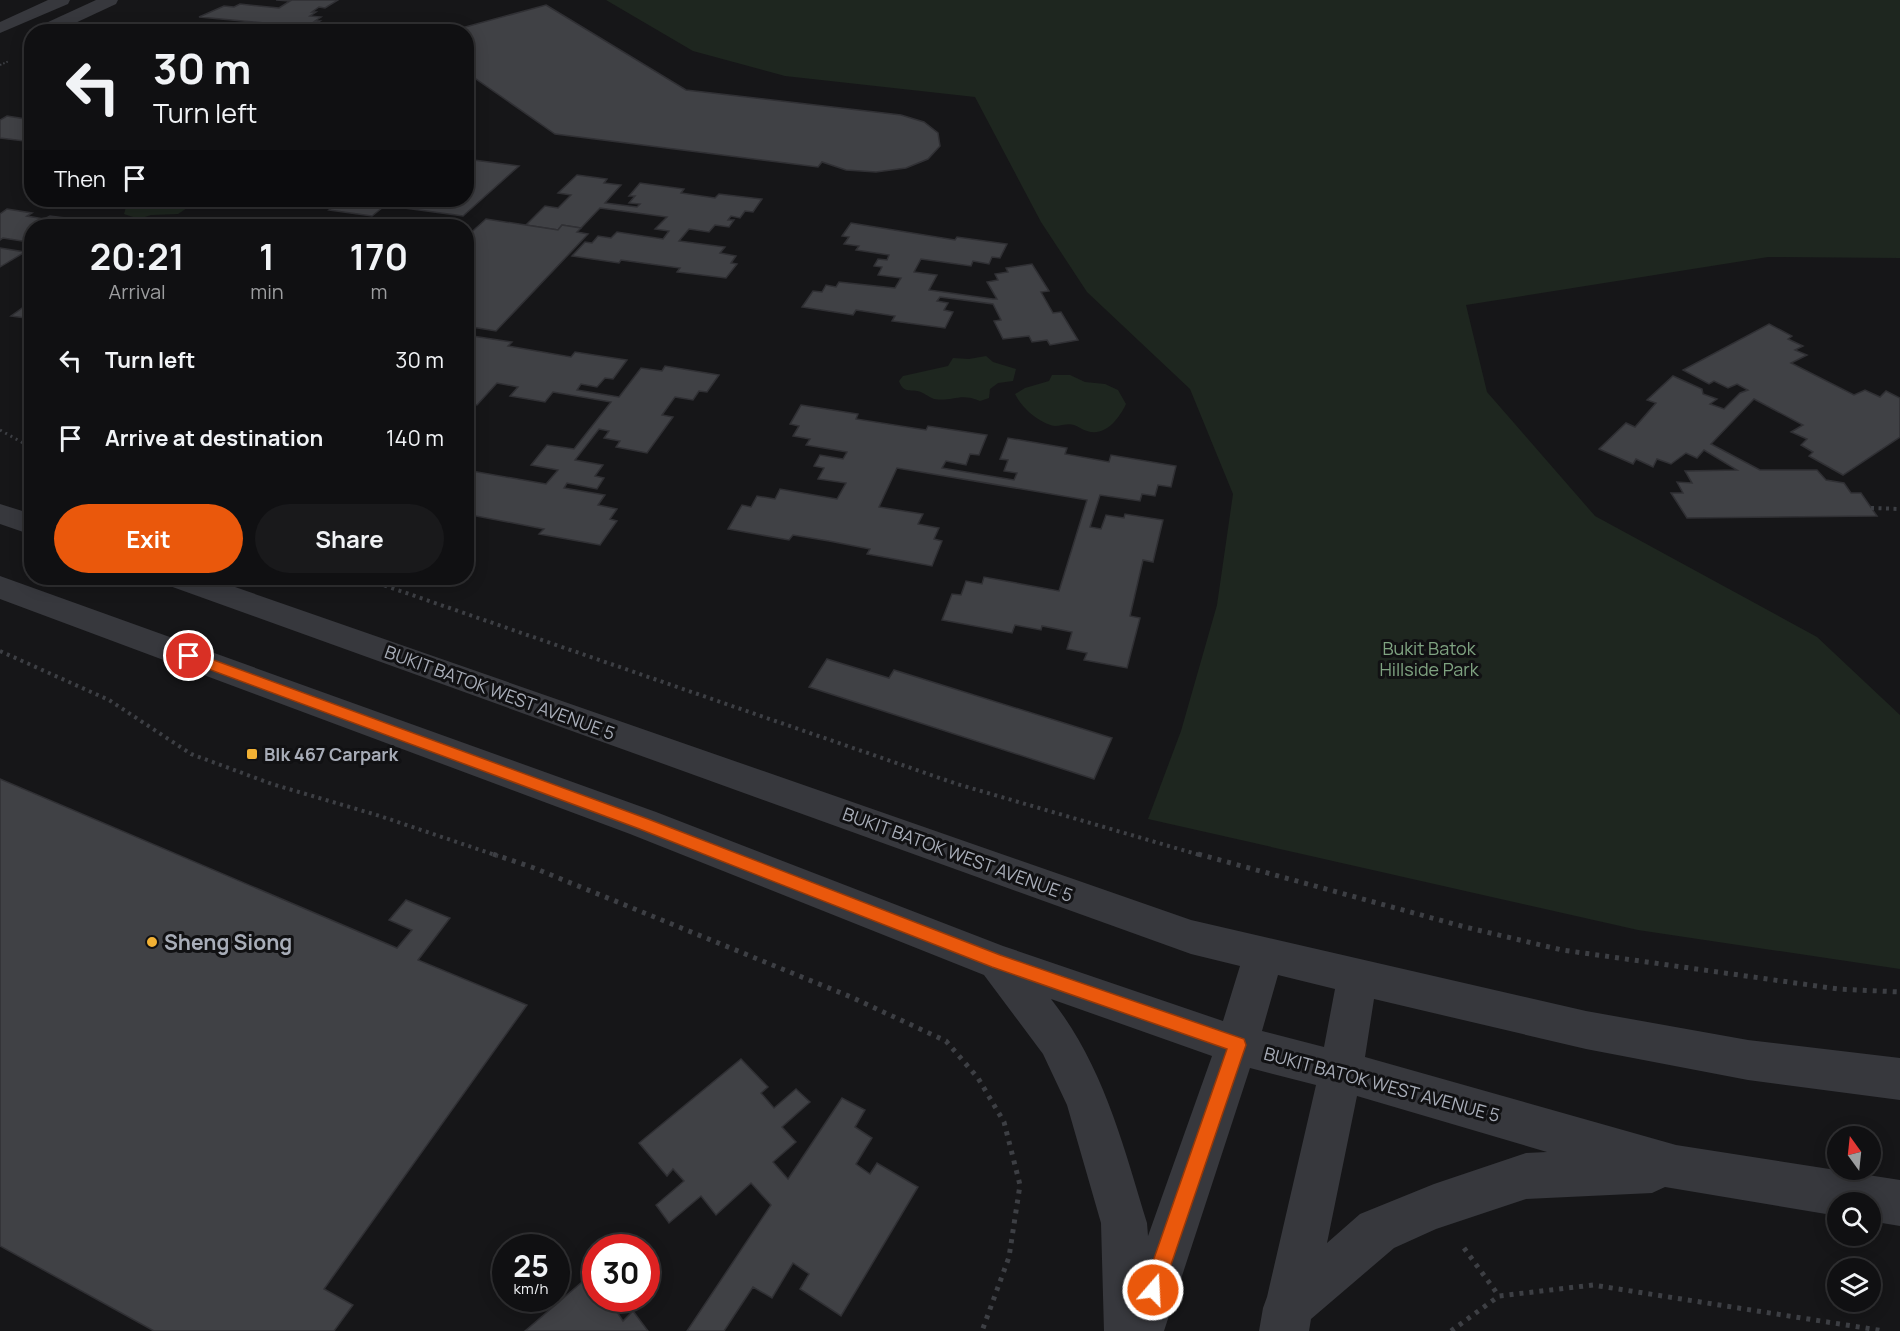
<!DOCTYPE html>
<html lang="en">
<head>
<meta charset="utf-8">
<style>
	:root { --surface:#101012; --page:#19191b; --text:#f1f3f6; --muted:#9c9d9f; --line:#303032; --accent:#ea580c }
	body { margin:0; font-family:Manrope,sans-serif; background:var(--page); color:var(--text); height:100vh; display:flex; flex-direction:column; font-size:22px; white-space:nowrap }
	* { box-sizing:border-box; margin:0 }
	p { font-size:20px; color:var(--muted) }
	.icon { flex:none; width:33px; height:33px; fill:none; stroke:currentColor; stroke-width:2; stroke-linecap:round; stroke-linejoin:round }
	.map { position:relative; flex:1; overflow:hidden }
	.side { position:absolute; left:24px; top:219px; width:450px; height:366px; display:flex; flex-direction:column; background:var(--surface); border-radius:24px; box-shadow:0 3px 15px #0003,0 0 0 2px var(--line) }
	.side>* { flex:none }
	.top-card { position:absolute; left:24px; top:24px; width:450px; height:183px; border-radius:24px; box-shadow:0 3px 15px #0003,0 0 0 2px var(--line); background:#101012; color:var(--text); overflow:hidden }
	.needle { width:39px; rotate:345deg }
	.tools { position:absolute; left:1827px; top:1126px; display:grid; gap:12px }
	.tools a { display:grid; place-items:center; width:54px; height:54px; border-radius:50%; background:var(--surface); box-shadow:0 3px 15px #0003,0 0 0 2px var(--line); font-size:30px }
	.speed { position:absolute; left:492px; top:1234px; display:flex; gap:12px; font-size:30px; font-weight:700; text-align:center }
	.speed>* { display:grid; place-content:center; width:78px; height:78px; border-radius:50%; background:var(--surface); box-shadow:0 3px 15px #0003,0 0 0 2px var(--line); line-height:1 }
	.speed small { font-size:15px; font-weight:400 }
	.speed .limit { border:9px solid #d22; background:#fff; color:#111 }
	.pin { position:absolute; display:grid; place-items:center; width:51px; height:51px; color:#fff; margin:-26px; border:3px solid #fff; border-radius:50%; box-shadow:0 2px 6px #0007 }
	.me { position:absolute; width:66px; margin:-33px; rotate:19deg; stroke-linejoin:round; filter:drop-shadow(0 0 4px #0008) }
	.turn { display:flex; align-items:center; gap:21px; height:126px; padding:0 30px; font-size:27px }
	.turn .icon { width:78px; height:78px; stroke-width:2.5 }
	.turn b { display:block; font-size:42px; line-height:51px }
	.then { display:flex; align-items:center; height:57px; padding:0 30px; background:#0003; gap:12px; font-size:22px }
	.eta { display:flex; justify-content:space-evenly; align-items:center; height:102px; text-align:center }
	.eta b { font-size:36px; font-weight:700; line-height:42px }
	.action { display:flex; gap:12px; margin-top:auto; padding:12px 30px }
	.action a { flex:1; height:69px; border-radius:36px; background:var(--accent); color:#fff; font-size:24px; font-weight:700; line-height:69px; text-align:center }
	.action a+a { background:var(--page); color:var(--text) }
	ul { padding:0; list-style:none }
	li { display:flex; align-items:center; gap:18px; height:78px; padding:0 30px }
	li div { flex:1 }
	li b { display:block; font-size:22px }
	li em { font-style:normal }
	.map>svg:first-child { display:block }
	.green { fill:#1e261f }
	.building { fill:#404145; stroke:#303034; stroke-width:1.5 }
	.lines { fill:none; stroke-linecap:round; stroke-linejoin:round }
	.path-far3 { stroke:#3d3f44; stroke-width:2; stroke-dasharray:1.5 2; stroke-linecap:butt }
	.path-far2 { stroke:#3d3f44; stroke-width:3; stroke-dasharray:2 4; stroke-linecap:butt }
	.path-far1 { stroke:#3d3f44; stroke-width:4; stroke-dasharray:3 4.5; stroke-linecap:butt }
	.path { stroke:#3d3f44; stroke-width:5; stroke-dasharray:4 6; stroke-linecap:butt }
	.street { fill:#37383d; fill-rule:evenodd }
	.route { fill:#ea580c; stroke:#983908; stroke-width:1.5 }
	.poi-dot { fill:#f2b134; stroke:#111113; stroke-width:2 }
	.labels { text-anchor:middle; dominant-baseline:central; stroke-width:6; stroke-linejoin:round; paint-order:stroke }
	.park-label { font-size:18px; fill:#7fa381; stroke:#111113 }
	.street-label { font-size:18px; fill:#a8adb8; stroke:#111113 }
	.poi-label { font-size:18px; font-weight:bold; fill:#a8adb8; stroke:#111113; text-anchor:start }
	.near-poi-label { font-size:21px; font-weight:bold; fill:#a8adb8; stroke:#111113; text-anchor:start }
</style>
</head>
<body>
<div class="map">
<svg width="1900" height="1331" viewBox="0 0 1900 1331">
	<rect width="100%" height="100%" fill="#161618"/>
	<g class="green">
		<polygon points="606,0 1900,0 1900,258 1768,257 1466,305 1487,392 1595,516 1817,637 1900,715 1900,969 1638,930 1148,819 1181,731 1217,605 1233,494 1190,389 1087,292 1041,222 975,97 785,76 693,51"/>
		<polygon points="128,200 215,200 187,208 178,214 151,215 139,219 124,214"/>
		<path d="M986,356L993,362L1016,369L1013,381L998,383L990,389L989,398L980,401C960,392 953,402 934,399C928,397 924,392 917,391C908,390 903,392 899,381L903,376L948,366L953,358L969,359Z"/>
		<path d="M1052,375H1070L1085,382L1105,384L1118,390L1126,404C1119,419 1105,437 1087,431C1082,430 1078,426 1074,425C1068,423 1061,426 1055,426C1039,423 1022,408 1015,394L1025,388L1049,381Z"/>
	</g>
	<g class="building">
		<polygon points="276,0 338,0 325,8 319,7 312,12 316,12 310,16 321,17 315,21 320,21 306,30 272,26 276,24 199,17 224,6 234,7 240,4 279,8 290,1"/>
		<polygon points="546,5 686,90 901,115 924,122 938,133 940,146 928,159 906,168 876,172 846,170 822,162 818,167 555,134 466,72 466,32 447,32"/>
		<polygon points="7,116 32,120 32,142 0,138 0,120"/>
		<polygon points="466,159 519,166 463,216 397,207 406,200 466,200"/>
		<polygon points="577,175 607,179 604,183 621,185 605,203 637,207 640,204 629,203 635,196 629,196 640,183 684,189 681,193 715,198 719,194 762,199 753,212 745,211 740,218 731,216 728,220 734,220 729,227 715,225 709,232 689,229 679,241 725,247 720,253 736,256 731,263 737,264 726,278 677,272 680,268 621,260 619,263 572,256 585,242 592,243 598,236 611,238 617,232 663,239 669,231 655,229 667,217 600,208 581,228 562,225 558,230 526,225 545,206 558,208 571,195 558,193"/>
		<polygon points="281,200 385,200 382,202 388,203 372,216 329,210 333,207"/>
		<polygon points="7,209 32,213 27,216 44,219 50,216 74,219 64,226 32,226 32,238 22,241 3,238 0,240 0,214"/>
		<polygon points="486,219 558,230 562,225 581,228 577,232 588,234 496,331 466,326 466,237"/>
		<polygon points="851,223 955,240 957,237 1007,244 1000,258 992,257 989,264 973,261 971,266 921,259 914,272 937,275 929,290 993,299 997,299 987,282 998,280 995,274 1008,272 1006,268 1032,264 1049,291 1041,292 1053,313 1061,312 1078,340 1050,345 1047,340 1032,342 1029,336 1003,339 994,321 1001,320 993,304 940,297 937,301 948,303 944,310 953,312 945,328 892,321 895,316 856,310 853,315 802,307 813,291 822,292 826,285 836,287 839,282 895,288 901,278 878,275 882,267 874,266 878,259 887,260 889,255 856,250 859,246 844,244 849,237 842,236"/>
		<polygon points="0,248 25,252 0,267"/>
		<polygon points="32,301 32,319 11,316"/>
		<polygon points="1769,324 1792,336 1788,339 1803,346 1795,350 1807,355 1791,363 1854,395 1865,390 1880,397 1886,391 1900,398 1900,437 1843,475 1809,456 1813,452 1801,445 1807,439 1791,432 1803,425 1754,399 1711,444 1760,470 1817,470 1826,480 1844,483 1851,493 1861,493 1877,516 1687,518 1671,493 1683,493 1677,482 1692,483 1685,471 1737,470 1704,450 1697,458 1686,453 1671,464 1657,459 1653,467 1636,459 1633,464 1599,449 1626,423 1635,427 1656,403 1647,400 1673,376 1702,389 1703,394 1717,399 1710,404 1724,409 1740,393 1748,390 1737,384 1728,388 1714,381 1709,384 1683,370"/>
		<polygon points="466,335 512,342 508,346 571,357 575,352 627,360 613,379 605,378 597,387 581,384 577,390 619,397 641,368 662,371 665,366 719,375 707,392 699,391 693,400 675,397 662,415 673,417 647,453 616,447 620,441 604,438 609,431 599,429 575,460 603,465 595,476 604,478 597,489 567,483 564,488 605,495 598,505 617,509 610,519 617,521 600,545 539,534 544,529 471,515 466,520 466,477 472,471 546,484 558,470 531,465 547,445 574,449 611,402 553,392 545,402 510,396 518,387 497,383 477,405 466,403"/>
		<polygon points="801,405 858,414 856,419 926,430 928,426 987,435 979,455 970,454 966,465 946,461 942,468 1014,480 1017,473 1004,471 1008,460 1000,459 1008,438 1067,448 1065,454 1109,462 1111,455 1176,466 1171,487 1158,485 1155,496 1142,494 1140,501 1100,495 1090,527 1101,529 1106,515 1124,518 1125,514 1163,520 1153,562 1143,560 1130,616 1140,618 1127,668 1084,660 1087,653 1067,649 1072,632 1042,626 1041,630 1015,625 1012,633 942,620 952,594 961,595 966,581 982,584 984,577 1059,591 1087,500 897,468 879,507 923,514 918,524 939,528 934,539 942,541 932,566 867,554 870,549 829,541 793,535 789,540 728,529 742,505 751,507 757,496 775,499 780,489 837,499 846,483 818,479 824,468 814,466 820,455 843,459 847,452 806,445 810,439 793,436 799,426 790,424"/>
		<polygon points="827,659 889,678 894,670 1112,738 1094,779 809,687"/>
		<polygon points="0,779 397,948 412,930 389,920 406,900 450,918 418,960 527,1005 324,1289 353,1305 334,1331 154,1331 0,1246"/>
		<polygon points="741,1059 768,1087 761,1093 774,1108 796,1089 810,1102 782,1127 796,1142 773,1162 788,1179 842,1098 865,1110 855,1127 872,1138 856,1164 870,1174 877,1163 918,1187 841,1316 800,1289 809,1274 793,1263 772,1298 753,1287 724,1331 687,1331 771,1205 751,1183 716,1215 701,1196 669,1223 656,1205 684,1181 673,1169 667,1176 639,1143"/>
		<polygon points="596,1270 596,1299 620,1299 613,1306 623,1321 633,1311 648,1331 525,1331"/>
	</g>
	<g class="lines">
		<polyline class="path-far3" points="0,65 9,61"/>
		<polyline class="path-far2" points="0,430 32,448"/>
		<g class="path-far1">
			<polyline points="1871,508 1900,509"/>
			<polyline points="363,578 957,784 1203,856"/>
			<polyline points="0,651 109,700 191,754 272,784 380,816 498,856"/>
		</g>
		<g class="path">
			<polyline points="493,854 534,868 851,997 946,1041 978,1078 1004,1122 1020,1185 1009,1257 982,1331"/>
			<polyline points="1198,854 1465,927 1562,950 1838,989 1900,992"/>
			<polyline points="1464,1248 1499,1296 1593,1285 1884,1331"/>
			<polyline points="1451,1331 1499,1296"/>
		</g>
		<g class="street">
			<polygon points="48,0 70,0 68,4 0,33 0,22"/>
			<polygon points="96,0 118,0 116,4 56,32 33,32 35,28"/>
			<polygon points="0,504 32,514 32,535 0,524"/>
			<path d="M0,576L656,812L1003,946L1223,1021L1240,966L1191,954L167,585L163,578H209L1191,920L1586,1011L1748,1040L1900,1058V1100L1748,1080L1586,1049L1374,999L1365,1057L1676,1145L1900,1180V1226L1870,1221V1203H1838V1216L1665,1187L1652,1193L1526,1199L1436,1229L1394,1248L1311,1319L1309,1331H1259L1263,1308L1267,1297L1316,1085L1250,1068L1164,1331H1104L1101,1223L1067,1105L1043,1054L984,975L630,834L0,599ZM1278,975L1335,989L1324,1047L1262,1031ZM1051,999L1212,1056L1148,1236L1147,1223C1123,1144 1103,1065 1051,999ZM1357,1096L1547,1152L1526,1153L1434,1184L1360,1214L1327,1243Z"/>
		</g>
	</g>
	<polygon class="route" points="189,651 648,819 1000,955 1244,1039 1246,1045 1160,1297 1153,1300 1146,1297 1143,1290 1227,1049 992,967 637,828 184,660 182,656 184,653"/>
	<g class="poi-dot">
		<rect x="246" y="748" width="12" height="12" rx="3"/>
		<circle cx="152" cy="942" r="6"/>
	</g>
	<g class="labels">
		<g class="park-label">
			<text x="1429" y="648">Bukit Batok<tspan x="1429" dy="21">Hillside Park</tspan></text>
		</g>
		<g class="street-label">
			<text transform="translate(500 692) rotate(20)">BUKIT BATOK WEST AVENUE 5</text>
			<text transform="translate(958 854) rotate(20)">BUKIT BATOK WEST AVENUE 5</text>
			<text transform="translate(1382 1084) rotate(15)">BUKIT BATOK WEST AVENUE 5</text>
		</g>
		<g class="poi-label">
			<text x="264" y="754">Blk 467 Carpark</text>
		</g>
		<g class="near-poi-label">
			<text x="164" y="942">Sheng Siong</text>
		</g>
	</g>
</svg>
<div class="tools">
<a><svg class="needle" viewBox="-14 -14 28 28"><path d="M0-13l5 13h-10z" fill="#e53935"/><path d="M0 13l5-13h-10z" fill="#9c9d9f"/></svg></a>
<a><svg class="icon" aria-label="search" viewBox="0 0 24 24"><circle cx="10" cy="10" r="6"/><path d="M15 15l6 6"/></svg></a>
<a><svg class="icon" aria-label="layers" viewBox="0 0 24 24"><path d="M12 4l9 5-9 5-9-5zM3 14l9 5 9-5"/></svg></a>
</div>
<div class="speed"><div>25<small>km/h</small></div><div class="limit">30</div></div>
<div class="pin" style="left:189px;top:656px;background:#d93025"><svg class="icon" aria-label="arrive" viewBox="0 0 24 24"><path d="M6 21V4h12l-3 4 3 4H6"/></svg></div>
<svg class="me" style="left:1153px;top:1290px" viewBox="-20 -20 40 40"><circle r="17" fill="#ea580c" stroke="#fff" stroke-width="3"/><path d="M0-11L8 9 0 5-8 9z" fill="#fff"/></svg>
<div class="top-card">
<div class="turn"><svg class="icon" aria-label="left" viewBox="0 0 24 24"><path d="M17 20v-9H6M10 6l-5 5 5 5"/></svg><div><b>30 m</b>Turn left</div></div>
<div class="then">Then<svg class="icon" aria-label="arrive" viewBox="0 0 24 24"><path d="M6 21V4h12l-3 4 3 4H6"/></svg></div>
</div>
<section class="side">
<div class="eta">
<div><b>20:21</b><p>Arrival</p></div>
<div><b>1</b><p>min</p></div>
<div><b>170</b><p>m</p></div>
</div>
<ul>
<li><svg class="icon" aria-label="left" viewBox="0 0 24 24"><path d="M17 20v-9H6M10 6l-5 5 5 5"/></svg><div><b>Turn left</b></div><em>30 m</em></li>
<li><svg class="icon" aria-label="arrive" viewBox="0 0 24 24"><path d="M6 21V4h12l-3 4 3 4H6"/></svg><div><b>Arrive at destination</b></div><em>140 m</em></li>
</ul>
<div class="action"><a>Exit</a><a>Share</a></div>
</section>
</div>
</body>
</html>
